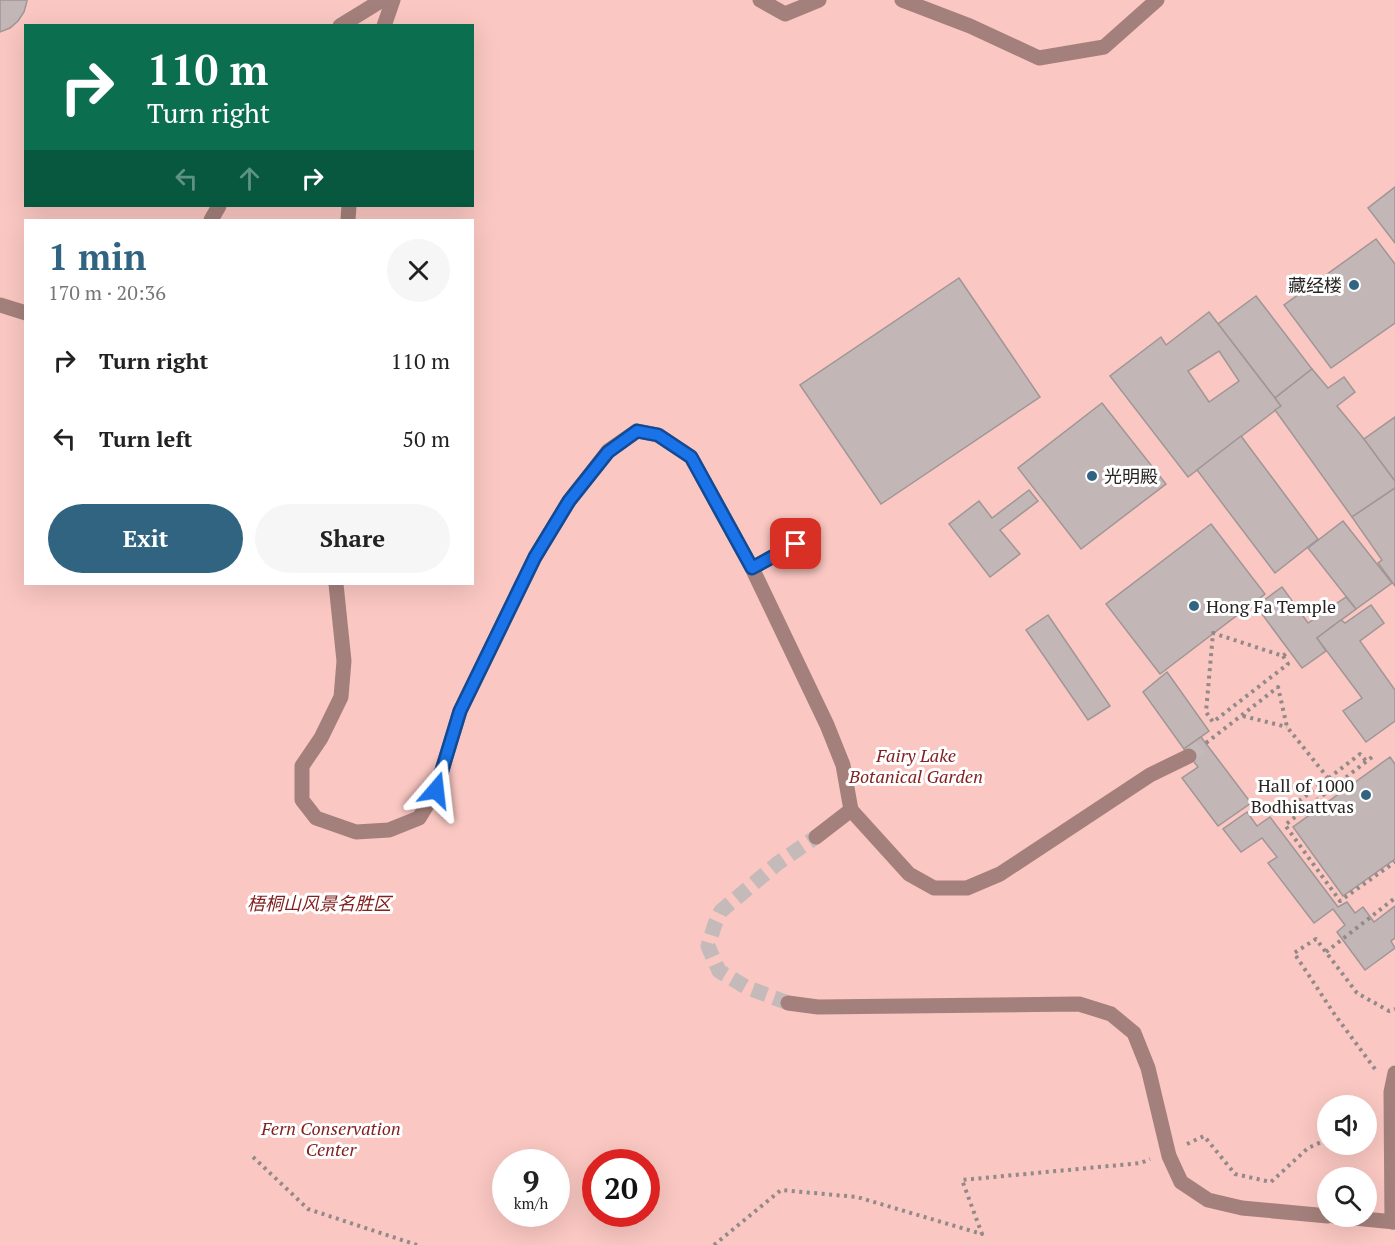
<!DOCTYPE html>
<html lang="en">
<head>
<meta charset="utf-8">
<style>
	:root { --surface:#fff; --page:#f6f6f6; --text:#222; --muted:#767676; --accent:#306481 }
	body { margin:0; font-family:"PT Serif","Noto Sans SC",serif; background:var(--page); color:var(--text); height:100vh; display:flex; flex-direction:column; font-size:22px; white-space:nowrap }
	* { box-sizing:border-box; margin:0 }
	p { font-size:20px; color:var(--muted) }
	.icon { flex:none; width:33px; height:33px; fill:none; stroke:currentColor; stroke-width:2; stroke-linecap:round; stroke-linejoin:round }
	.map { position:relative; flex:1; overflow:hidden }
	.panel { position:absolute; left:24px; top:219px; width:450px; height:366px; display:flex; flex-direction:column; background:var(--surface); border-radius:0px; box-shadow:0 6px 24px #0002 }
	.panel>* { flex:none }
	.top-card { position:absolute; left:24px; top:24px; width:450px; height:183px; border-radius:0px; box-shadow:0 6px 24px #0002; background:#0b6e4f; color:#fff; overflow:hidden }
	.buttons { position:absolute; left:1317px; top:1095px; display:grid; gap:12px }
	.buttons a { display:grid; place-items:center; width:60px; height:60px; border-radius:50%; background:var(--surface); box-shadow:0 6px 24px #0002; font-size:30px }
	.speed { position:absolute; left:492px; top:1149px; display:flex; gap:12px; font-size:30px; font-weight:700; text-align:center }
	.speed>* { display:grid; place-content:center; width:78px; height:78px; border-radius:50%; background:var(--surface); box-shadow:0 6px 24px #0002; line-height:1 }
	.speed small { font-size:15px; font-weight:400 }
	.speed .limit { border:9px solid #d22; background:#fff; color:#111 }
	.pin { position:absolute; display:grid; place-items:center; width:51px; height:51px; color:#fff; margin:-26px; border-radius:12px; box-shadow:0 3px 9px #0006 }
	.me { position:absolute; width:66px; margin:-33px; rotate:17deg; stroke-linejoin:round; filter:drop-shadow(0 0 4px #0008) }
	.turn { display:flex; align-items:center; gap:21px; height:126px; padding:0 24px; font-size:27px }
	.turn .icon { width:78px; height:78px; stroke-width:2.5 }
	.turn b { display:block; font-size:42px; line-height:51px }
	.lanes { display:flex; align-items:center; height:57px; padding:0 24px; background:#0003; justify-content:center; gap:30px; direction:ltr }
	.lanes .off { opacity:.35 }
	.round { display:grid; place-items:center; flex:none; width:63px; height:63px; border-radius:32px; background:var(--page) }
	.overview { display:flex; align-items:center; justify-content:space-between; height:102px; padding:0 24px }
	h1 { font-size:36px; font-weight:700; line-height:45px; color:var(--accent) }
	.cta { display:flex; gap:12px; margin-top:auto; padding:12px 24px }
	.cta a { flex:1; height:69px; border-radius:36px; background:var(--accent); color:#fff; font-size:24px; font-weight:700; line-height:69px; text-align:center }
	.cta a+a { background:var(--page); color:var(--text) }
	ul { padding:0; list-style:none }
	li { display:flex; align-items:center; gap:18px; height:78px; padding:0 24px }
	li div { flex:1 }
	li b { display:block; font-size:22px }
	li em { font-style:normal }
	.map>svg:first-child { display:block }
	.green { fill:#fac7c2; fill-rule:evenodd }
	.building { fill:#c2b7b6; stroke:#a09695; stroke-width:1.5; fill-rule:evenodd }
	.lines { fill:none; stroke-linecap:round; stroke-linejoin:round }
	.minor-tunnel { stroke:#c4bab9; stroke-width:15; stroke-dasharray:15 8; stroke-linecap:butt }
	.path { stroke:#928a89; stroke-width:4; stroke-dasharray:3 4.5; stroke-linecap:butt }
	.minor { stroke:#a4807c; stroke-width:15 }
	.route-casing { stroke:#114b97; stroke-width:15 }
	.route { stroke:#1a73e8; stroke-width:10 }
	.poi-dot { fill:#306481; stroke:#fff; stroke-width:2 }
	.labels { text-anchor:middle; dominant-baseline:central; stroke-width:6; stroke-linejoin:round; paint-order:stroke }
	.poi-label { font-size:18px; fill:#282423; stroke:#fff; text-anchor:end }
	.park-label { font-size:18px; font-style:italic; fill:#832121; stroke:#fff }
</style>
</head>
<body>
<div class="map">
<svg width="1395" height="1245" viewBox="0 0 1395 1245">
	<rect width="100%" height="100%" fill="#ebe0df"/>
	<path class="green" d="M0,0H1395V1245H0ZM26,26H472V206H26ZM26,220H472V584H26ZM1328,1106H1366V1144H1328ZM506,1162H556V1214H506ZM596,1162H646V1214H596ZM1328,1178H1366V1216H1328Z"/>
	<g class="building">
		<polygon points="0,0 27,0 27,1 24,12 18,21 10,28 0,32"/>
		<polygon points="1395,187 1395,243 1368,208"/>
		<polygon points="1376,239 1395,264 1395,323 1331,368 1284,305"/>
		<polygon points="959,278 1040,397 881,504 800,385"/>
		<polygon points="1256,296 1312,369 1275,398 1218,324"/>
		<path d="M1209,312L1281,406L1188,477L1110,376L1161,337L1166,345ZM1219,351L1239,381L1209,402L1188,371Z"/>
		<polygon points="1312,369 1328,388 1344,377 1355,392 1337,406 1364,439 1395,481 1395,488 1352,517 1275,410 1281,406 1275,398"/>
		<polygon points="1102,403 1166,484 1081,549 1018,468"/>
		<polygon points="1395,417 1395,481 1364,439"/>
		<polygon points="1241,436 1318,539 1275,573 1197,470"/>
		<polygon points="1395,488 1395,586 1378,563 1382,560 1352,517"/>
		<polygon points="1029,490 1038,501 1000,530 1020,554 990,577 949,524 979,501 992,518"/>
		<polygon points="1343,521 1392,583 1356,609 1308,548"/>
		<polygon points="1211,524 1265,594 1160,674 1106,604"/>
		<polygon points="1282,587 1308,623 1346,597 1356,609 1317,638 1326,651 1302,668 1256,606"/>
		<polygon points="1371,605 1384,623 1360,641 1395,690 1395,721 1366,742 1343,711 1362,698 1317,638 1341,620 1345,623"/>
		<polygon points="1048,615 1110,706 1088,720 1026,630"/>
		<polygon points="1167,672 1209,731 1184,749 1143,692"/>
		<polygon points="1201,737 1251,803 1218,826 1182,778 1198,767 1184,749"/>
		<polygon points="1390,757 1395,764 1395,859 1343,896 1293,827"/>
		<polygon points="1247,812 1257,826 1270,817 1338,907 1347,902 1355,913 1363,907 1374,922 1395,906 1395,938 1391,941 1395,948 1365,970 1337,932 1345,925 1333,909 1314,923 1268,863 1277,857 1262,838 1241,852 1223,829"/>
	</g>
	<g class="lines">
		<g class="minor-tunnel">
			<polyline points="1189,756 1206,743"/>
			<polyline points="788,1003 746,987 719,971 708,946 715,924 721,911 778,863 816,837"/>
		</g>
		<g class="path">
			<polyline points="1283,656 1288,664 1213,722 1206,712 1213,633 1283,656 1289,651"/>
			<polyline points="1243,716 1287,727"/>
			<polyline points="1206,743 1278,687 1287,727 1328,778"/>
			<polyline points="1372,757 1285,825 1340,901 1395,862"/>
			<polyline points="1301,812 1295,804 1360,754 1366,761"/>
			<polyline points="1326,952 1395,898"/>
			<polyline points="1375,1069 1335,1015 1294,953 1316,939 1357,993 1389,1011 1395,1009"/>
			<polyline points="1187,1144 1204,1136 1235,1174 1271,1182 1308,1148 1328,1139"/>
			<polyline points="253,1157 308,1209 417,1245"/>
			<polyline points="714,1245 781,1190 857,1197 982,1234 962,1180 1141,1163 1150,1159"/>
		</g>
		<g class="minor">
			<polyline points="760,0 785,14 819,0"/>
			<polyline points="902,0 970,26 1039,58 1104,47 1157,0"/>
			<polyline points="340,26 382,0"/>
			<polyline points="384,26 393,0"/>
			<polyline points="211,220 219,206"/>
			<polyline points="348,220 349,206"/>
			<polyline points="0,305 26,313"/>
			<polyline points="752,568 796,544"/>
			<polyline points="336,584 344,661 341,697 321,738 302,766 302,800 316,818 356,832 389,830 419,818 436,790 460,711 535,557 569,501 608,451 637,431 658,435 691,457 752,568 827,725 843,765 851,810 816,837"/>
			<polyline points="851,810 909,874 934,888 967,888 1000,874 1150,775 1189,756"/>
			<polyline points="788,1003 818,1007 1079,1004 1111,1014 1134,1033 1148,1068 1169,1156 1181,1182 1208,1200 1242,1208 1328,1216"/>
			<polyline points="1333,1216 1395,1222"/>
			<polyline points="1392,1222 1391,1092 1395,1073"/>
		</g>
	</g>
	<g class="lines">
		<g class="route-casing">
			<polyline id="route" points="436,790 460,711 535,557 569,501 608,452 637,431 658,435 691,457 752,568 796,544"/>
		</g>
		<use href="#route" class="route"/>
	</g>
	<g class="poi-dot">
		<circle cx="1354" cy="285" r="6"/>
		<circle cx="1092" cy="476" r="6"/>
		<circle cx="1194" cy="606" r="6"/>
		<circle cx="1366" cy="795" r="6"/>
	</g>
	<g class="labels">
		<g class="poi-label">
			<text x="1342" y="285">藏经楼</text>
			<text x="1104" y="476" text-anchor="start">光明殿</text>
			<text x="1206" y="606" text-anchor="start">Hong Fa Temple</text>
			<text x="1354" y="785">Hall of 1000<tspan x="1354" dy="21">Bodhisattvas</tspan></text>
		</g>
		<g class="park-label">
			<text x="916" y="755">Fairy Lake<tspan x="916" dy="21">Botanical Garden</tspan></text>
			<text x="319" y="903">梧桐山风景名胜区</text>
			<text x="331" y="1128">Fern Conservation<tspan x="331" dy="21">Center</tspan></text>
		</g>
	</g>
</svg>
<div class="buttons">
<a><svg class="icon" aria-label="sound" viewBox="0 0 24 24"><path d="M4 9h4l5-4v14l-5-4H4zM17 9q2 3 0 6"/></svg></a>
<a><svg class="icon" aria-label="search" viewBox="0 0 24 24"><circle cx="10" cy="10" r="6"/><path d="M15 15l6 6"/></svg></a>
</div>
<div class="speed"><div>9<small>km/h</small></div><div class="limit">20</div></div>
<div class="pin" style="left:796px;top:544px;background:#d93025"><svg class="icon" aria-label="arrive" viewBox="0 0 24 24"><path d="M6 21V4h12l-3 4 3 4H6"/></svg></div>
<svg class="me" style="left:436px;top:790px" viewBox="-20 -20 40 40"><path d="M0-17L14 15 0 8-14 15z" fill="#1a73e8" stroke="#fff" stroke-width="4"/></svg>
<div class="top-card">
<div class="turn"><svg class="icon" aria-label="right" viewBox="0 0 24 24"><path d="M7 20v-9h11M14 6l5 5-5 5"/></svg><div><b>110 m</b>Turn right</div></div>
<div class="lanes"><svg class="icon off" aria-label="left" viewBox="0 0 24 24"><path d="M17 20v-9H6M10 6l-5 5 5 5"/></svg><svg class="icon off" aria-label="ahead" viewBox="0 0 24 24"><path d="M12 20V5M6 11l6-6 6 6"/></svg><svg class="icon" aria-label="right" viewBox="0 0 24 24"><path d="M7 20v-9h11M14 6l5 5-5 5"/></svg></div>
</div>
<section class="panel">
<div class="overview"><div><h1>1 min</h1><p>170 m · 20:36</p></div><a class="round"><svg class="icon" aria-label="close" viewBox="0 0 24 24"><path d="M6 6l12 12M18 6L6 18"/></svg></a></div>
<ul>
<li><svg class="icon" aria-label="right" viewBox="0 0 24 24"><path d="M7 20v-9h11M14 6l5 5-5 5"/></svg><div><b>Turn right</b></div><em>110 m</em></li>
<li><svg class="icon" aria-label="left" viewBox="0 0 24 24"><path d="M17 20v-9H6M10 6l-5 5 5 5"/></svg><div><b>Turn left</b></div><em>50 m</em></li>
</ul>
<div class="cta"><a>Exit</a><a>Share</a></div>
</section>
</div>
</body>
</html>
